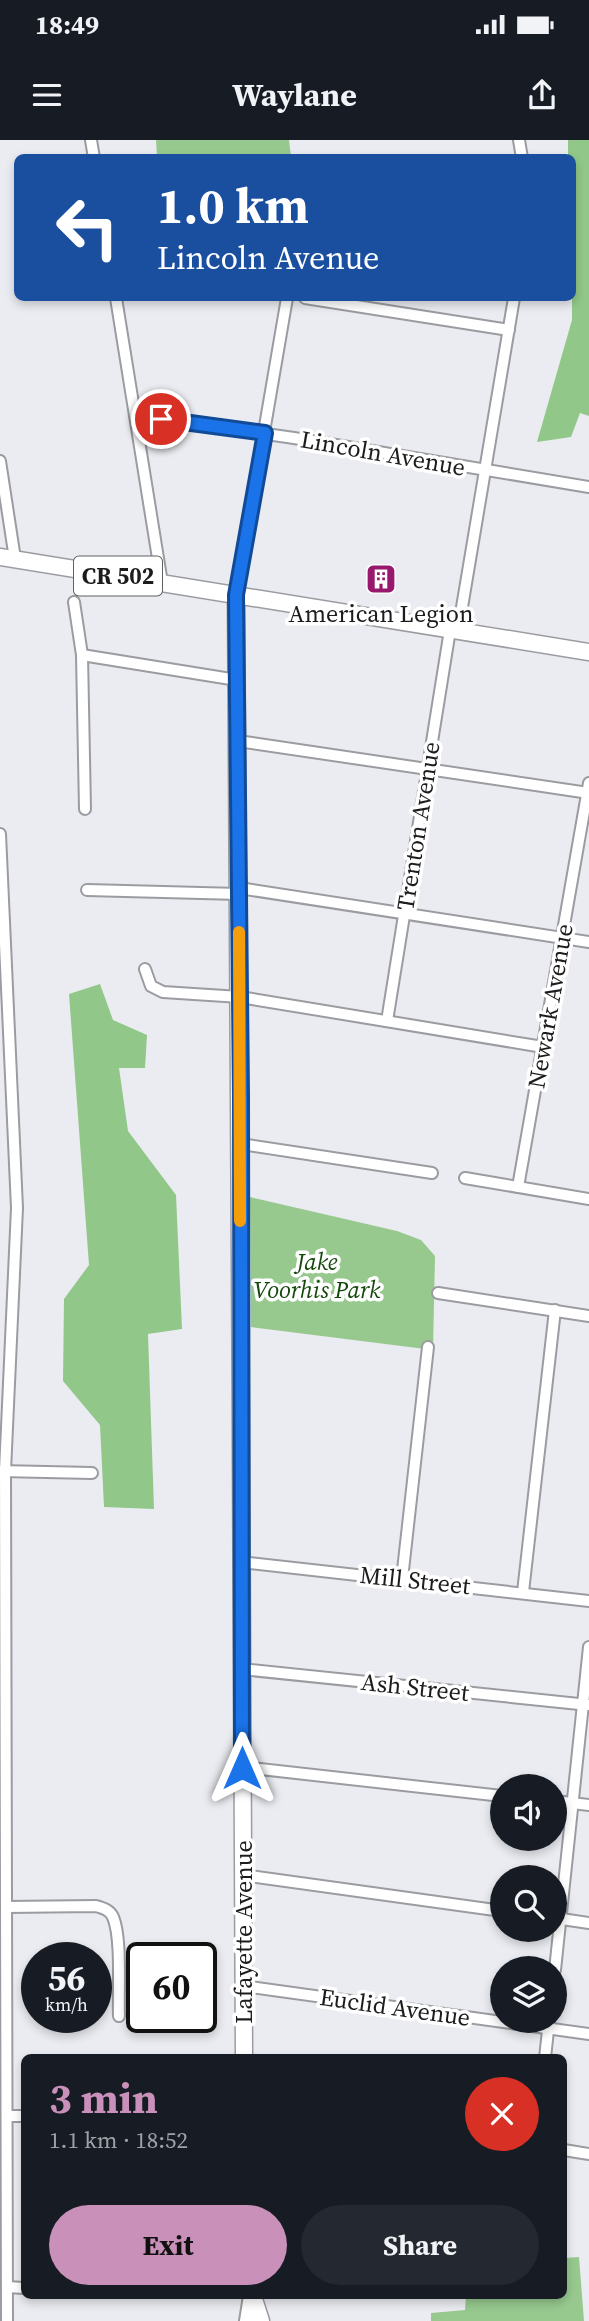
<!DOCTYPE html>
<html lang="en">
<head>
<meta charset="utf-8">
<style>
	:root { --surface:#171b24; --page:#242831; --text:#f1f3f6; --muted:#9ea1a6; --accent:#c990b9 }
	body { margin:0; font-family:"Source Serif 4",serif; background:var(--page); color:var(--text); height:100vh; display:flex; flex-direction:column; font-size:26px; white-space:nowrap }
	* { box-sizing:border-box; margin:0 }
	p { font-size:23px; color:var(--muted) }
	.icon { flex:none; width:38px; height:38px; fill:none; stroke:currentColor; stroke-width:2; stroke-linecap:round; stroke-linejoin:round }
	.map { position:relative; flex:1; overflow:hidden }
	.drawer { position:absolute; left:21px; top:1914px; width:546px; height:245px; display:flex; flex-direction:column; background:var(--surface); border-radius:10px; box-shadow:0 4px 10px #0003 }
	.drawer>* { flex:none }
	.top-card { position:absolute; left:14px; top:14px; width:562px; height:147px; border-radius:10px; box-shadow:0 4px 10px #0003; background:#1a4fa0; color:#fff; overflow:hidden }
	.fabs { position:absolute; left:490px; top:1634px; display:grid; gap:14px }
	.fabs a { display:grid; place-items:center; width:77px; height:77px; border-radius:50%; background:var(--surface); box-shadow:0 4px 10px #0003; font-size:35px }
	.speed { position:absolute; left:21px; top:1802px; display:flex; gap:14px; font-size:35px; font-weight:700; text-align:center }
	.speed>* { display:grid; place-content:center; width:91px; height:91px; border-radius:50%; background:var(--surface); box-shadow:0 4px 10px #0003; line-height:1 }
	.speed small { font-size:18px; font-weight:400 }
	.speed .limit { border:4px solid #111; border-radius:10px; background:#fff; color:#111 }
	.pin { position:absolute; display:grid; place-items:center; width:60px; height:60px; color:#fff; margin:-30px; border:4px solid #fff; border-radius:50%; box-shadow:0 2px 7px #0007 }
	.me { position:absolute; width:77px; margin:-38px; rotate:0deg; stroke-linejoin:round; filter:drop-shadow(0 0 5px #0008) }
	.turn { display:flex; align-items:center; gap:24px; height:147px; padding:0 28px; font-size:32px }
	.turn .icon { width:91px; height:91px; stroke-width:2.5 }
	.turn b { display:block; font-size:49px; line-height:60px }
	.round { display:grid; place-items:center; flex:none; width:74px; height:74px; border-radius:37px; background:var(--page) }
	.overview { display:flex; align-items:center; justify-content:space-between; height:119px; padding:0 28px }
	h1 { font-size:42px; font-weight:700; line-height:52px; color:var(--accent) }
	.cta { display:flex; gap:14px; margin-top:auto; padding:14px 28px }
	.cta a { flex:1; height:80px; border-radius:42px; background:var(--accent); color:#111; font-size:28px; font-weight:700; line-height:80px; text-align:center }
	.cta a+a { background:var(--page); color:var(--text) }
	.status { display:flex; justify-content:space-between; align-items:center; height:49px; padding:0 35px; background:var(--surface); direction:ltr }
	.status svg { height:19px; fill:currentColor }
	header { display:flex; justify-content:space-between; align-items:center; height:91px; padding:0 28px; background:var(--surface); font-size:32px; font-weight:700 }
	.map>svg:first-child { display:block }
	.green { fill:#97c98f }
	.forest { fill:#91c788 }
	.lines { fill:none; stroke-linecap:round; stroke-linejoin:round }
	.minor-casing { stroke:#9b9ca1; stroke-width:14 }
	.secondary-casing { stroke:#9b9ca1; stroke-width:18 }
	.primary-casing { stroke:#9b9ca1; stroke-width:19 }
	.minor { stroke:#fff; stroke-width:10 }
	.secondary { stroke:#fff; stroke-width:14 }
	.primary { stroke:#fff; stroke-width:16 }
	.route-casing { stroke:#114b97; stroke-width:18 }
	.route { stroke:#1a73e8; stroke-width:12 }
	.slow { stroke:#f59e0b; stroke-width:12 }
	.labels { text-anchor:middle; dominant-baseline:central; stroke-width:7; stroke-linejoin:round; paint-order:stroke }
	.shield { fill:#fff; stroke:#606062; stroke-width:2 }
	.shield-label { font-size:23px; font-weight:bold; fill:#1c1c1e }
	.street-label { font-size:24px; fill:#1c1c1e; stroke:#fff }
	.poi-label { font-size:24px; fill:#1c1c1e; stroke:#fff }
	.park-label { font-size:24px; font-style:italic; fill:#14490b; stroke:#fff }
</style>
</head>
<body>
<div class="status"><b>18:49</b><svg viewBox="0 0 49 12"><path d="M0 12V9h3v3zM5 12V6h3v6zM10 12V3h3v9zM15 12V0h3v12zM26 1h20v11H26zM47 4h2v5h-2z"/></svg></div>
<header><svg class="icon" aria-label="menu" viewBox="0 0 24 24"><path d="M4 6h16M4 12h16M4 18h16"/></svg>Waylane<svg class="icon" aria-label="share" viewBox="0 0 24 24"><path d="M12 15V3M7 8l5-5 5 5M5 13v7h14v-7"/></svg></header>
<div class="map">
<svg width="589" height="2181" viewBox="0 0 589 2181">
	<rect width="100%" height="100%" fill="#ebecf1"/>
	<g class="green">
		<polygon points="156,0 289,0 291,17 157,17"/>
		<polygon points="250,1057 397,1091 421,1100 435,1116 433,1210 251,1187"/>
		<polygon points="579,2117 584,2181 431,2181 431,2173 465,2170 466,2156 564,2156 564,2118"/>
	</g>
	<g class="forest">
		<polygon points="568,0 589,0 589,276 580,273 571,297 537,302 572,180 572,18 568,17"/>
		<polygon points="100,844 113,880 147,895 145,928 119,928 128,991 176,1055 182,1189 148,1194 154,1369 104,1367 100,1285 63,1241 64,1159 89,1125 69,854"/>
	</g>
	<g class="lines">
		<g class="minor-casing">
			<g id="minor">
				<polyline points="91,0 94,18"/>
				<polyline points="519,0 522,18"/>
				<polyline points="116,158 162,443"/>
				<polyline points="305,158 509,190"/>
				<polyline points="135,275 294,298 589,347"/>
				<polyline points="0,321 15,419"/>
				<polyline points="236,455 287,158"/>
				<polyline points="74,462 82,515 85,669"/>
				<polyline points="458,491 514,158"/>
				<polyline points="82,515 237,540"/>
				<polyline points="238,601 589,653"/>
				<polyline points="0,694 17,1068 5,1331 7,2181"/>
				<polyline points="239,748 589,802"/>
				<polyline points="87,750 239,754"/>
				<polyline points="145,829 151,846 163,852 240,857 543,907"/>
				<polyline points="387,881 450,490"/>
				<polyline points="241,1004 432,1033"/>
				<polyline points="465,1038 589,1059"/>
				<polyline points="518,1047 589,643"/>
				<polyline points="438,1153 589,1176"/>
				<polyline points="0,1331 92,1333"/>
				<polyline points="241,1422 589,1461"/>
				<polyline points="402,1439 428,1207"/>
				<polyline points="523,1452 555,1170"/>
				<polyline points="241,1529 589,1565"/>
				<polyline points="242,1627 502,1656"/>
				<polyline points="555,1661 589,1665"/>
				<polyline points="242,1735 502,1771"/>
				<path d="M6,1767L96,1766C103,1768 110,1770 113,1777C122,1798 118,1852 119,1876"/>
				<polyline points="555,1778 589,1783"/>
				<polyline points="555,1830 589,1507"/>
				<polyline points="243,1846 589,1894"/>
				<polyline points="545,1918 549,1881"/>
				<polyline points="7,1976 24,1976"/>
				<polyline points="564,2010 589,2014"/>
				<polyline points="7,2147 24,2148"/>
			</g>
		</g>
		<g class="secondary-casing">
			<polyline id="secondary" points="247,2181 251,2156"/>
		</g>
		<g class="primary-casing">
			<g id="primary">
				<polyline points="0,417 589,512"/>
				<path d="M236,455C241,943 240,1430 244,1918"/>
				<polyline points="253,2156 261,2181"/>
			</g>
		</g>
		<use href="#minor" class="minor"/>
		<use href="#secondary" class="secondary"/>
		<use href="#primary" class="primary"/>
	</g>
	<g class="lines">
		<g class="route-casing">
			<polyline id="route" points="161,279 265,293 236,455 241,956 242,1628"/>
		</g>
		<use href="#route" class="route"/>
		<polyline class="slow" points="239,792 240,1081"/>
	</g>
	<defs>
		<g id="building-square" transform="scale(1.575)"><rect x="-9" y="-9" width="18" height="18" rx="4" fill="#98186e" stroke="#fff"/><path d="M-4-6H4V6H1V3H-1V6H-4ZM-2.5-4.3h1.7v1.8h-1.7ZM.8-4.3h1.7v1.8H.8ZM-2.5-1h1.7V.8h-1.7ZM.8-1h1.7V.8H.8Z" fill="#fff"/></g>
	</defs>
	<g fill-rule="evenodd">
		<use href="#building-square" x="381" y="439"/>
	</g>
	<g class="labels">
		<rect class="shield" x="74" y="416.5" width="88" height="39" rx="5"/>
		<g class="shield-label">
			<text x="118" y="436">CR 502</text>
		</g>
		<g class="street-label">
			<text transform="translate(383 313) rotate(10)">Lincoln Avenue</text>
			<text transform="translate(418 686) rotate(-81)">Trenton Avenue</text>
			<text transform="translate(550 866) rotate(-80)">Newark Avenue</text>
			<text transform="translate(415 1440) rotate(6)">Mill Street</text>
			<text transform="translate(415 1547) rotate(6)">Ash Street</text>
			<text transform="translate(243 1792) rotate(-90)">Lafayette Avenue</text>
			<text transform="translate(395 1867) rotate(8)">Euclid Avenue</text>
		</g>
		<g class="poi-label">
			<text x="381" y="473">American Legion</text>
		</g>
		<g class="park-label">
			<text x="317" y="1121">Jake<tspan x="317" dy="28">Voorhis Park</tspan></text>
		</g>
	</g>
</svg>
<div class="fabs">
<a><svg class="icon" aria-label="sound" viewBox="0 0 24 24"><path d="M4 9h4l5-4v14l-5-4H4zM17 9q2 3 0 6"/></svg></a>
<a><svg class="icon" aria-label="search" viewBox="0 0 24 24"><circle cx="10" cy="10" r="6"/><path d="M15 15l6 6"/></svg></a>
<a><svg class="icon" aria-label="layers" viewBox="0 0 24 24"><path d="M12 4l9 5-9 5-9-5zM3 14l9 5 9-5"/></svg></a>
</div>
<div class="speed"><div>56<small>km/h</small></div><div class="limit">60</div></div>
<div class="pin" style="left:161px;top:279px;background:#d93025"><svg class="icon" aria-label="arrive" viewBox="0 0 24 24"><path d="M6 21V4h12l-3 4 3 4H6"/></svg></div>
<svg class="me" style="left:242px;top:1628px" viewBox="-20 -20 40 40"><path d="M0-17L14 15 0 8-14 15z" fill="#1a73e8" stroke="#fff" stroke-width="4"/></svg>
<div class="top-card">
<div class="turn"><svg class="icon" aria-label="left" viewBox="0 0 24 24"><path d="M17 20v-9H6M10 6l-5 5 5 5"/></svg><div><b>1.0 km</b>Lincoln Avenue</div></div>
</div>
<section class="drawer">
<div class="overview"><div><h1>3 min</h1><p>1.1 km · 18:52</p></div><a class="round" style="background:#d93025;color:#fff"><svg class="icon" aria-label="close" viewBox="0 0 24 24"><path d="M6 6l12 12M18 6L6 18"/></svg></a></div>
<div class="cta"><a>Exit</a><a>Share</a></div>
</section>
</div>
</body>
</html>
